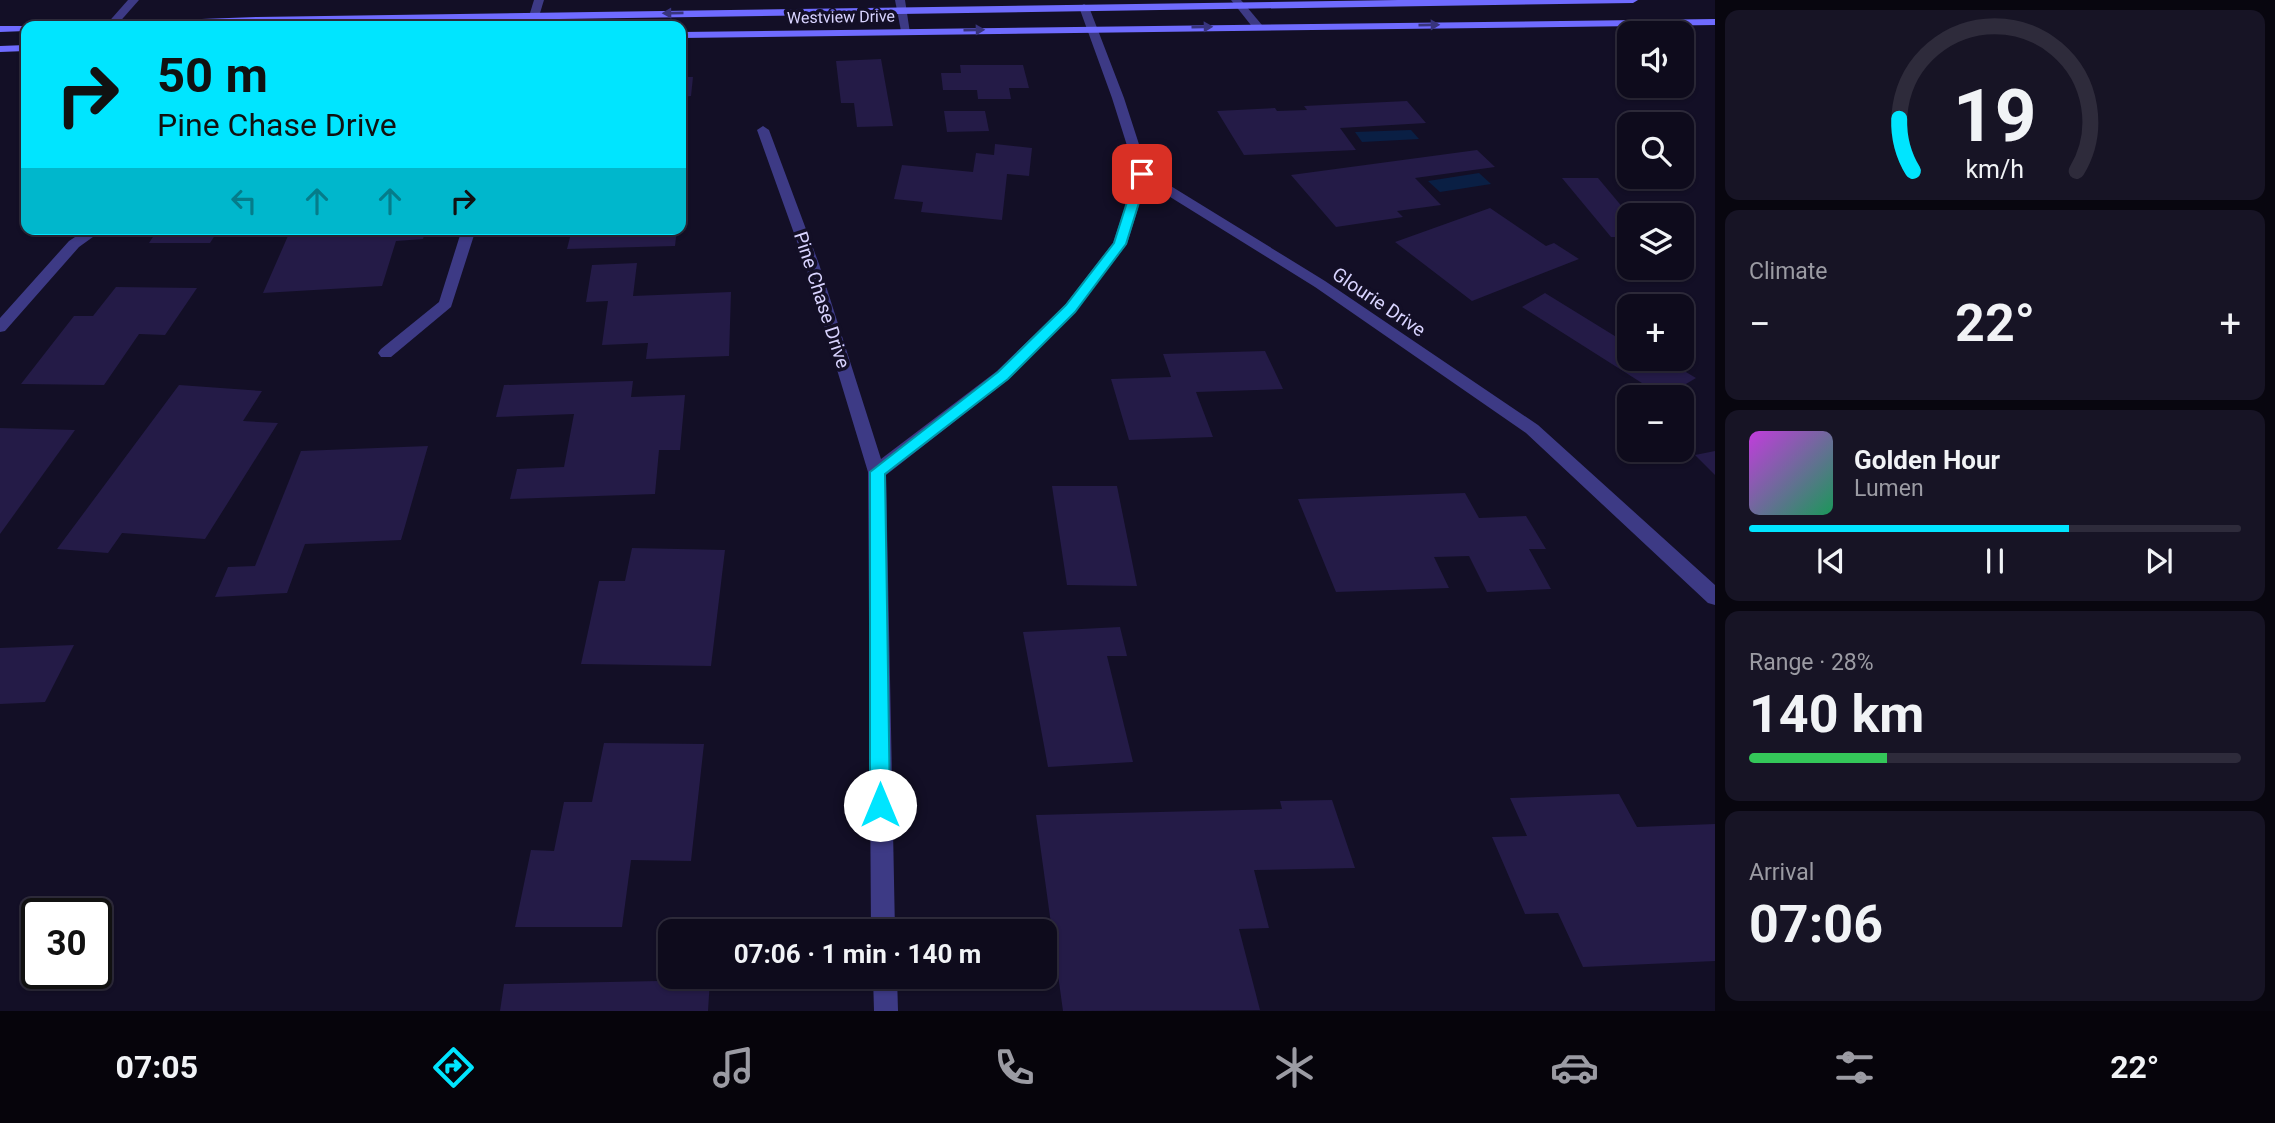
<!DOCTYPE html>
<meta charset="utf-8">
<style>
:root{--surface:#0e0b1c;--page:#171425;--text:#f1f3f6;--muted:#9b9ba3;--line:#2e2b3b;--accent:#00e5ff}
body{margin:0;font-family:Roboto,sans-serif;background:var(--page);color:var(--text);height:100vh;display:flex;flex-direction:column;font-size:26px;white-space:nowrap}
*{box-sizing:border-box;margin:0}
p{font-size:23px;color:var(--muted)}
.icon{flex:none;width:38px;height:38px;fill:none;stroke:currentColor;stroke-width:2;stroke-linecap:round;stroke-linejoin:round}
.map{position:relative;flex:1;overflow:hidden}
.panel{display:flex;flex-direction:column;gap:10px;padding:10px;background:#08060f;width:560px}
.panel>*{flex:none}
.hud{position:absolute;left:21px;top:21px;width:665px;height:214px;border-radius:14px;box-shadow:0 2px 5px #0004,0 0 0 2px var(--line);background:#00e5ff;color:#111;overflow:hidden}
.controls{position:absolute;left:1617px;top:21px;display:grid;gap:14px}
.controls a{display:grid;place-items:center;width:77px;height:77px;border-radius:14px;background:var(--surface);box-shadow:0 2px 5px #0004,0 0 0 2px var(--line);font-size:35px}
.speed{position:absolute;left:21px;top:898px;display:flex;gap:14px;font-size:35px;font-weight:700;text-align:center}
.speed>*{display:grid;place-content:center;width:91px;height:91px;border-radius:50%;background:var(--surface);box-shadow:0 2px 5px #0004,0 0 0 2px var(--line);line-height:1}
.speed .limit{border:4px solid #111;border-radius:10px;background:#fff;color:#111}
.pin{position:absolute;display:grid;place-items:center;width:60px;height:60px;color:#fff;margin:-30px;border-radius:14px;box-shadow:0 4px 10px #0006}
.me{position:absolute;width:77px;margin:-38px;rotate:0deg;stroke-linejoin:round;filter:drop-shadow(0 0 5px #0008)}
.turn{display:flex;align-items:center;gap:24px;height:147px;padding:0 21px;font-size:32px}
.turn .icon{width:91px;height:91px;stroke-width:2.5}
.turn b{display:block;font-size:49px;line-height:60px}
.lanes{display:flex;align-items:center;height:66px;padding:0 21px;background:#0003;justify-content:center;gap:35px;direction:ltr}
.lanes .off{opacity:.35}
.big{font-size:52px;font-weight:700;line-height:1.1}
.panel .tile{flex:1;display:flex;flex-direction:column;justify-content:center;gap:10px;min-width:0;padding:0 24px;border-radius:14px;background:var(--page)}
.panel .dial{align-items:center;gap:0}
.dial svg{height:182px;overflow:visible;fill:none;stroke:var(--line);stroke-width:7;stroke-linecap:round;text-anchor:middle}
.dial text{fill:var(--text);stroke:none}
.song{display:flex;align-items:center;gap:21px}
.cover{width:84px;height:84px;border-radius:10px;background:linear-gradient(135deg,hsl(290 70% 55%),hsl(150 70% 35%))}
.played{height:7px;border-radius:4px;background:linear-gradient(90deg,var(--accent) 65%,var(--line) 65%)}
.keys{display:flex;justify-content:space-around;direction:ltr}
.heat{display:flex;justify-content:space-between;align-items:center;font-size:38px;direction:ltr}
.charge{height:10px;border-radius:5px;background:linear-gradient(90deg,#34c759 28%,var(--line) 0)}
.trip{position:absolute;left:658px;top:919px;width:399px;height:70px;border-radius:14px;background:var(--surface);box-shadow:0 2px 5px #0004,0 0 0 2px var(--line);font-weight:700;line-height:70px;text-align:center}
.menu{display:flex;height:112px;justify-content:space-around;align-items:center;background:#06040b;color:var(--muted)}
.menu .icon{width:49px;height:49px}
.menu .current{color:var(--accent)}
.menu b{font-size:32px;color:var(--text)}
main{display:flex;flex:1;min-height:0}
.map>svg:first-child{display:block}
.water{fill:#0a1f44}
.building{fill:#241b47}
.lines{fill:none;stroke-linecap:round;stroke-linejoin:round}
.street{fill:#3d3a85;fill-rule:evenodd}
.secondary{fill:#6f6bff;fill-rule:evenodd}
.oneway{fill:#38347d}
.route{fill:#00e5ff;stroke:#0095a6;stroke-width:2}
.labels{text-anchor:middle;dominant-baseline:central;stroke-width:7;stroke-linejoin:round;paint-order:stroke}
.far-street-label{font-size:16px;fill:#d9d4ff;stroke:#130f26}
.street-label{font-size:19px;fill:#d9d4ff;stroke:#130f26}
</style>
<main>
<div class="map">
<svg width="1715" height="1011" viewBox="0 0 1715 1011">
<rect width="100%" height="100%" fill="#130f26"/>
<g class="water">
<path d="M1411,130l8,9 -57,3 -7,-10z"/>
<path d="M1479,173l12,11 -51,8 -12,-11z"/>
</g>
<g class="building">
<path d="M881,59l12,67 -36,1 -3,-24h-13l-5,-42z"/>
<path d="M960,65h63l6,23h-20l2,11h-33l-1,-9h-34l-2,-17h20z"/>
<path d="M681,77h12l-2,19 -10,1z"/>
<path d="M1407,101l19,22 -86,5 16,22 -112,5 -27,-44 58,-3 2,3 30,-1 -3,-4z"/>
<path d="M944,111h41l4,20 -42,1z"/>
<path d="M995,144l37,4 -3,28 -22,-2 -5,46 -81,-8 2,-10 -29,-3 8,-34 71,7 3,-19 18,2z"/>
<path d="M1477,150l18,17 -80,11 26,27 -44,6 6,6 -67,10 -45,-52z"/>
<path d="M1562,178h36l31,37v22h-18z"/>
<path d="M1490,208l56,38 8,-3 25,16 -107,42 -77,-59z"/>
<path d="M158,229h61l-9,14h-61z"/>
<path d="M291,229h135l-3,10 -27,2 -14,45 -119,7z"/>
<path d="M572,229h105l-2,17 -108,3z"/>
<path d="M637,263l-4,33 98,-4 -2,64 -83,3 2,-16 -46,2 6,-44 -22,1 6,-37z"/>
<path d="M116,287l81,1 -32,47 -26,-1 -35,51 -83,-1 53,-68h19z"/>
<path d="M1545,293l73,45 6,-4 5,4v21h35l32,19 -32,19 -142,-90z"/>
<path d="M1265,351l18,38 -87,3 17,45 -84,3 -18,-61 60,-2 -8,-23z"/>
<path d="M633,381l-2,16 54,-2 -5,55h-21l-4,44 -145,5 7,-30 47,-2 10,-53 -78,3 8,-32z"/>
<path d="M179,385l83,6 -19,30 35,2 -73,116 -83,-6 -14,20 -51,-4z"/>
<path d="M0,428l75,2 -75,104z"/>
<path d="M428,446l-27,94 -96,4 -18,49 -72,4 13,-30 27,-1 46,-115z"/>
<path d="M1715,451v24l-20,-20z"/>
<path d="M1052,486h65l20,100 -70,-1z"/>
<path d="M1465,493l14,25 47,-2 20,33h-17l22,40 -64,3 -18,-36 -35,1 15,31 -113,4 -38,-93z"/>
<path d="M632,548l93,2 -14,116 -130,-2 18,-83h26z"/>
<path d="M1120,627l7,29h-20l26,106 -85,5 -25,-135z"/>
<path d="M74,645l-29,57 -45,2v-56z"/>
<path d="M604,743l100,1 -13,117 -60,-1 -9,67h-107l16,-77 23,1 10,-49h28z"/>
<path d="M1619,794l18,33 78,-3v137l-132,6 -25,-54 -33,1 -33,-77 35,-1 -17,-38z"/>
<path d="M1332,800l23,68 -101,2 15,58 -30,1 21,81 -197,1 -27,-196 246,-6 -2,-8z"/>
<path d="M710,980l-2,31h-208l4,-27z"/>
</g>
<g class="lines">
<g class="street">
<path d="M128,0h11l-23,26h-11z"/>
<path d="M534,0h10l-8,26h-10z"/>
<path d="M895,0h10l5,33 -9,-2z"/>
<path d="M1231,0h10l21,25v4h-8z"/>
<path d="M1084,4l5,3 35,91 24,74 177,109 213,144 177,160v20l-7,-2 -182,-170 -211,-146 -169,-105 -19,62 -52,67 -66,68 -123,96 9,456h-24l-3,-459 -63,-208 -48,-134 6,-4 6,4 50,134 62,195 116,-88 68,-66 48,-62 23,-69 -24,-76 -33,-91z"/>
<path d="M87,229h17l-25,18 -74,84 -5,1v-14l69,-77z"/>
<path d="M462,229h14l-25,78 -60,50h-10l-3,-4 3,-4 58,-47z"/>
<path d="M873,976h24l1,35h-24z"/>
</g>
<g class="secondary">
<path d="M1398,0h240l-5,3 -1545,23 5,-3 164,-6z"/>
<path d="M1715,19v6l-1034,13v-6z"/>
<path d="M0,26h30h-4v5l-26,1z"/>
<path d="M26,45v6l-26,1v-6z"/>
</g>
</g>
<defs><path id="oneway-solid" d="M-6-.8H1V-3.2L6.5 0L1 3.2V.8H-6Z" transform="scale(1.75)"/></defs>
<g class="oneway">
<use href="#oneway-solid" transform="translate(673 13) rotate(179)"/>
<use href="#oneway-solid" transform="translate(1429 25) rotate(-1)"/>
<use href="#oneway-solid" transform="translate(1202 27) rotate(-1)"/>
<use href="#oneway-solid" transform="translate(974 30) rotate(-1)"/>
</g>
<path class="route" d="M1142,170l6,4 -22,70 -51,68 -67,67 -123,95 5,331 -3,7 -7,3 -7,-3 -3,-7v-333l128,-100 68,-67 48,-62 22,-69z"/>
<g class="labels">
<g class="far-street-label">
<text transform="translate(841 17) rotate(-1)">Westview Drive</text>
</g>
<g class="street-label">
<text transform="translate(822 300) rotate(72)">Pine Chase Drive</text>
<text transform="translate(1379 302) rotate(34)">Glourie Drive</text>
</g>
</g>
</svg>
<div class="controls">
<a><svg class="icon" aria-label="sound" viewBox="0 0 24 24"><path d="M4 9h4l5-4v14l-5-4H4zM17 9q2 3 0 6"/></svg></a>
<a><svg class="icon" aria-label="search" viewBox="0 0 24 24"><circle cx="10" cy="10" r="6"/><path d="M15 15l6 6"/></svg></a>
<a><svg class="icon" aria-label="layers" viewBox="0 0 24 24"><path d="M12 4l9 5-9 5-9-5zM3 14l9 5 9-5"/></svg></a>
<a>+</a>
<a>−</a>
</div>
<div class="speed"><div class="limit">30</div></div>
<div class="pin" style="left:1142px;top:174px;background:#d93025"><svg class="icon" aria-label="arrive" viewBox="0 0 24 24"><path d="M6 21V4h12l-3 4 3 4H6"/></svg></div>
<svg class="me" style="left:880px;top:805px" viewBox="-20 -20 40 40"><circle r="19" fill="#fff"/><path d="M0-13L10 11 0 6-10 11z" fill="#00e5ff"/></svg>
<div class="trip">07:06 · 1 min · 140 m</div>
<div class="hud">
<div class="turn"><svg class="icon" aria-label="right" viewBox="0 0 24 24"><path d="M7 20v-9h11M14 6l5 5-5 5"/></svg><div><b>50 m</b>Pine Chase Drive</div></div>
<div class="lanes"><svg class="icon off" aria-label="left" viewBox="0 0 24 24"><path d="M17 20v-9H6M10 6l-5 5 5 5"/></svg><svg class="icon off" aria-label="ahead" viewBox="0 0 24 24"><path d="M12 20V5M6 11l6-6 6 6"/></svg><svg class="icon off" aria-label="ahead" viewBox="0 0 24 24"><path d="M12 20V5M6 11l6-6 6 6"/></svg><svg class="icon" aria-label="right" viewBox="0 0 24 24"><path d="M7 20v-9h11M14 6l5 5-5 5"/></svg></div>
</div>
</div>
<section class="panel">
<div class="tile dial"><svg viewBox="0 0 100 80">
<path d="M14 69A42 42 0 1 1 86 69"/>
<path d="M14 69A42 42 0 0 1 8 46" stroke="#00e5ff"/>
<text x="50" y="56" font-size="32" font-weight="700">19</text>
<text x="50" y="72" font-size="11">km/h</text>
</svg></div>
<div class="tile"><p>Climate</p>
<div class="heat"><a>−</a><b class="big">22°</b><a>+</a></div>
</div>
<div class="tile">
<div class="song"><i class="cover"></i><div><b>Golden Hour</b><p>Lumen</p></div></div>
<div class="played"></div>
<div class="keys"><svg class="icon" aria-label="previous" viewBox="0 0 24 24"><path d="M18 5L8 12l10 7zM5 5v14"/></svg><svg class="icon" aria-label="pause" viewBox="0 0 24 24"><path d="M8 5v14M16 5v14"/></svg><svg class="icon" aria-label="next" viewBox="0 0 24 24"><path d="M6 5l10 7-10 7zM19 5v14"/></svg></div>
</div>
<div class="tile"><p>Range · 28%</p><b class="big">140 km</b><div class="charge"></div></div>
<div class="tile"><p>Arrival</p><b class="big">07:06</b></div>
</section>
</main>
<nav class="menu">
<b>07:05</b>
<svg class="icon current" aria-label="directions" viewBox="0 0 24 24"><path d="M12 3l9 9-9 9-9-9zM9 14v-3h6M13 9l2 2-2 2"/></svg>
<svg class="icon" aria-label="music" viewBox="0 0 24 24"><path d="M9 18V5l10-2v13"/><circle cx="6" cy="18" r="3"/><circle cx="16" cy="16" r="3"/></svg>
<svg class="icon" aria-label="phone" viewBox="0 0 24 24"><path d="M5 4h4l2 5-3 2q2 4 5 5l2-3 5 2v4C11 20 4 13 5 4z"/></svg>
<svg class="icon" aria-label="climate" viewBox="0 0 24 24"><path d="M12 3v18M4 7l16 10M4 17L20 7"/></svg>
<svg class="icon" aria-label="car" viewBox="0 0 24 24"><path d="M5 17H2v-5l4-1 3-4h7l3 4 3 1v5h-3M9 17h6M6 11h13"/><circle cx="7" cy="17" r="2"/><circle cx="17" cy="17" r="2"/></svg>
<svg class="icon" aria-label="filters" viewBox="0 0 24 24"><path d="M4 7h16M4 17h16"/><circle cx="9" cy="7" r="2"/><circle cx="15" cy="17" r="2"/></svg>
<b>22°</b>
</nav>
